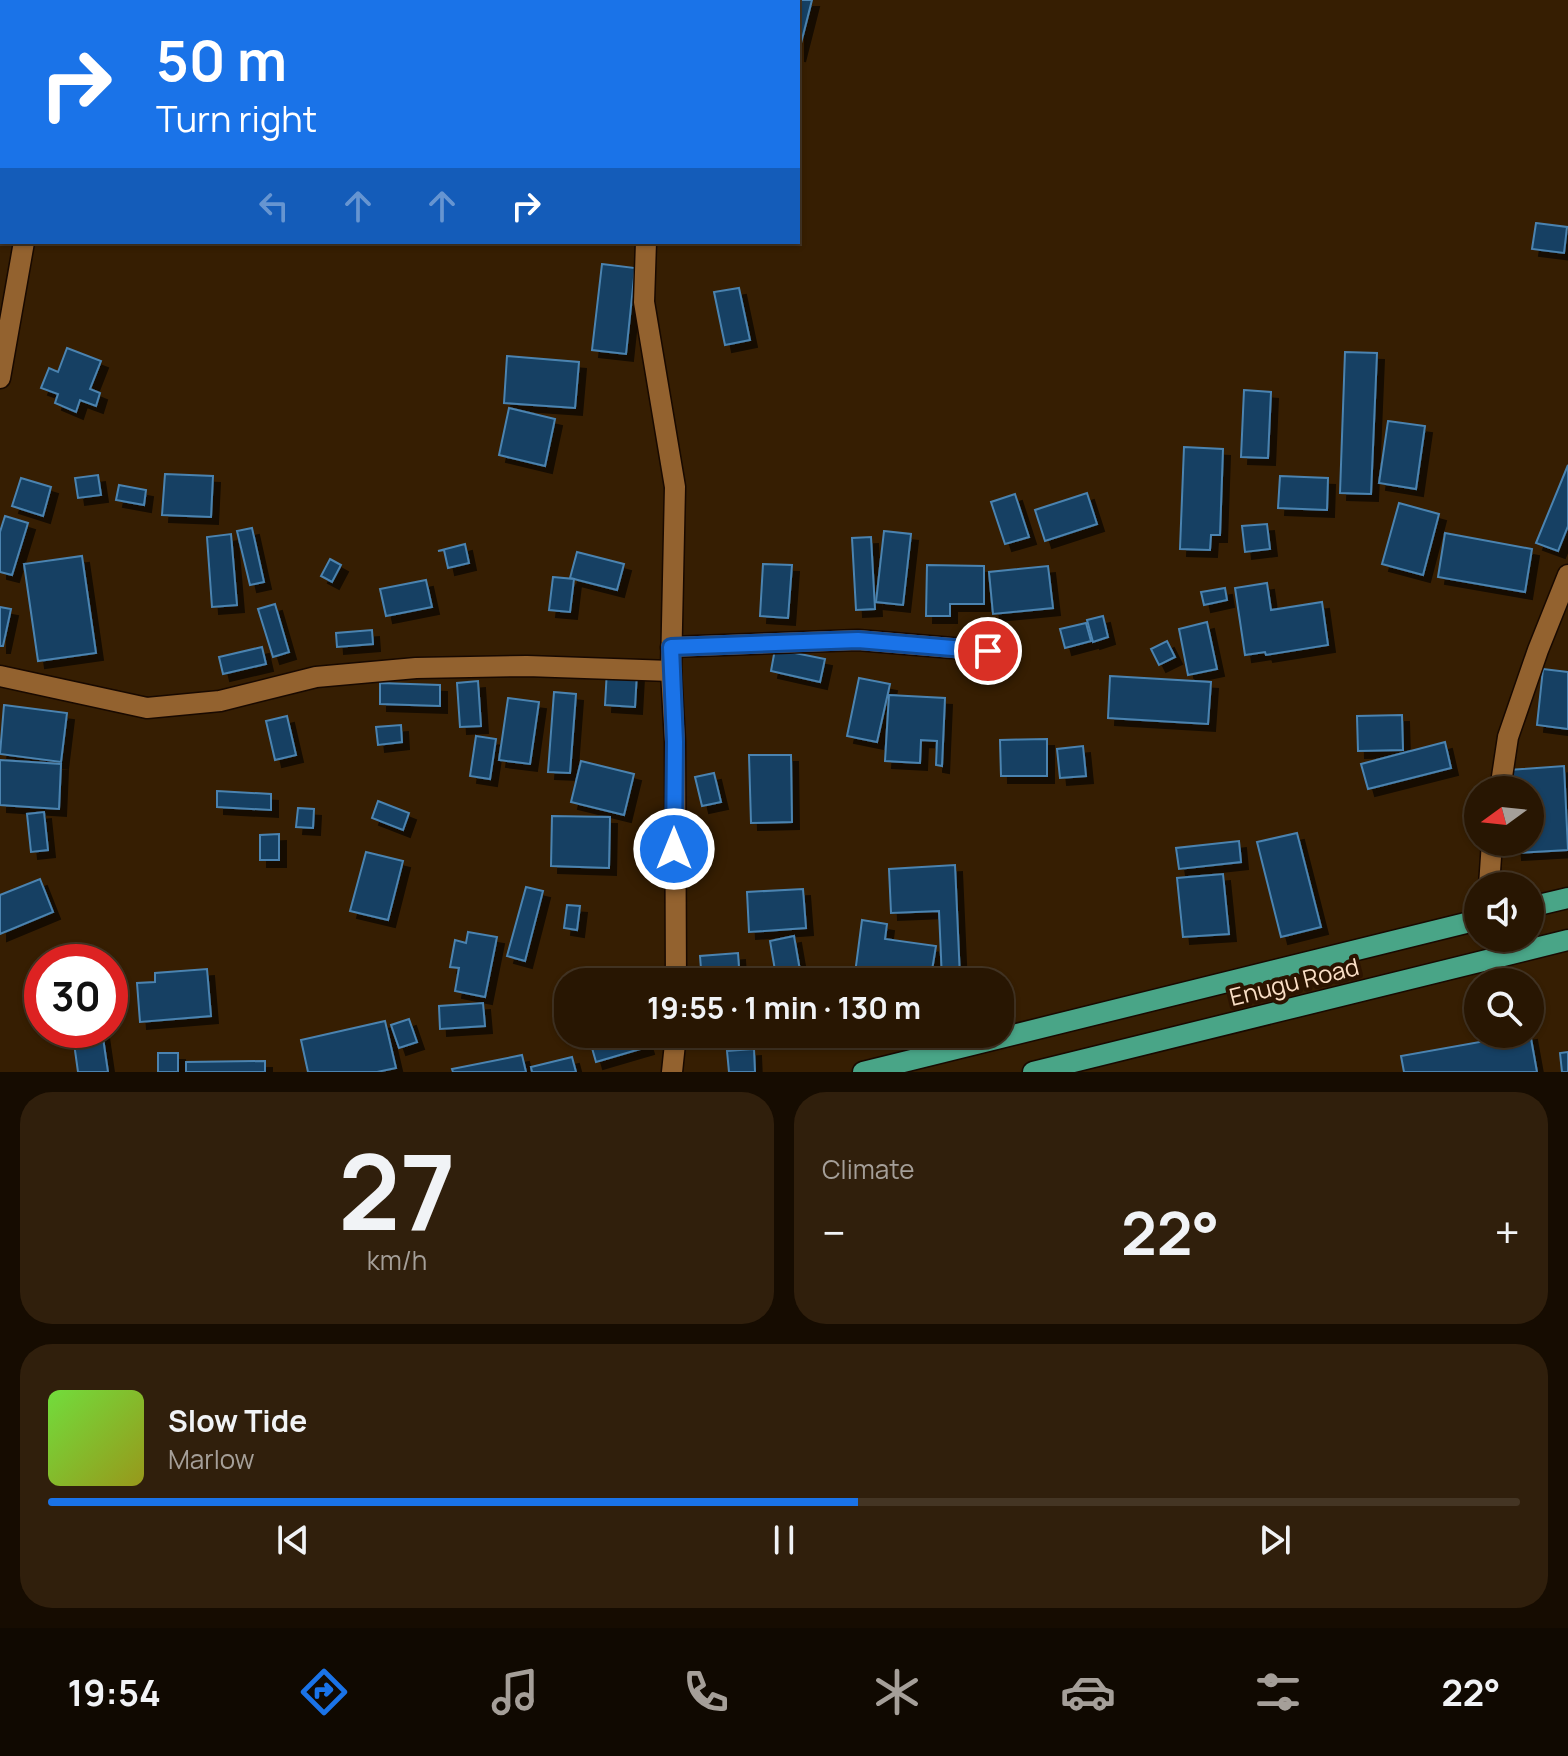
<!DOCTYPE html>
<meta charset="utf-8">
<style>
:root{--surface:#281602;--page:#301f0c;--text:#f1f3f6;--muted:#a59f99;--line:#443524;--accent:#1a73e8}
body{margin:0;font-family:Manrope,sans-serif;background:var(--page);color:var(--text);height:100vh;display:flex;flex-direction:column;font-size:30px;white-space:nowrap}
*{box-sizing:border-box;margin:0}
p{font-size:26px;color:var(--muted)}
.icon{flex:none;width:44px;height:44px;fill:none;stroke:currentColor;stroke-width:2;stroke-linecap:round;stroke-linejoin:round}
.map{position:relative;height:1072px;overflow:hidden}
.details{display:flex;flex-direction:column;gap:20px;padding:20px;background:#160c01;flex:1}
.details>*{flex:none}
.banner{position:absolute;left:0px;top:0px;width:800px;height:244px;box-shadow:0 2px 6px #0004,0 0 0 2px var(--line);background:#1a73e8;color:#fff;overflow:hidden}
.needle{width:52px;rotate:255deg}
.controls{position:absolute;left:1464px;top:776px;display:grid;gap:16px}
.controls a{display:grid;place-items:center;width:80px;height:80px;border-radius:50%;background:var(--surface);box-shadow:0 2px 6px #0004,0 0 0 2px var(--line);font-size:40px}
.speed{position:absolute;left:24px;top:944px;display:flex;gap:16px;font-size:40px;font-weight:700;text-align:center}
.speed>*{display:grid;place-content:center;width:104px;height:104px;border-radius:50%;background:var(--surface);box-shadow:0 2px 6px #0004,0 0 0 2px var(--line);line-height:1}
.speed .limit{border:12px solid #d22;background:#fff;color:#111}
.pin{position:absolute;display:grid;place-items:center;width:68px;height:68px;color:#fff;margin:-34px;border:4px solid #fff;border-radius:50%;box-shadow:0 2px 8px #0007}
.me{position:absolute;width:88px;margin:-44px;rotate:0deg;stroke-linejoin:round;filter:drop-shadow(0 0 6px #0008)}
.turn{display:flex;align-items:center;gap:28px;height:168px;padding:0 24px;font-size:36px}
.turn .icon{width:104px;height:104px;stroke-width:2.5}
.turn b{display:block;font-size:56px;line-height:68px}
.lanes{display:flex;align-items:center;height:76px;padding:0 24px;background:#0003;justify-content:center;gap:40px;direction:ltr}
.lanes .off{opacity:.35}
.big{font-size:60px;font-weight:700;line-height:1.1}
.details .widget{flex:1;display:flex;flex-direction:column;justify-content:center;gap:12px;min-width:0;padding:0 28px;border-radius:32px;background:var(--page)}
.details .dial{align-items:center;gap:0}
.dial b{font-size:104px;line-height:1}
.song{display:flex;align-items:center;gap:24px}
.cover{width:96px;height:96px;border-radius:12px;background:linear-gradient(135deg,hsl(100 70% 55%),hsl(60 70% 35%))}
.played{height:8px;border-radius:4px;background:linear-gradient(90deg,var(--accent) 55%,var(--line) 55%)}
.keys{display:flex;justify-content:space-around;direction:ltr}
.heat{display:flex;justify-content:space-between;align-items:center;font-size:44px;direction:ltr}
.details .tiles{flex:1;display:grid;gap:20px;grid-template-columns:1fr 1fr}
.widget:last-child{grid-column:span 2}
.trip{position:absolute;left:554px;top:968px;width:460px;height:80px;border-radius:32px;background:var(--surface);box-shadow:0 2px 6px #0004,0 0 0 2px var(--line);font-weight:700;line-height:80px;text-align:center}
.tab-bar{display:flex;height:128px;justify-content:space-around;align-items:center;background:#100901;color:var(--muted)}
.tab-bar .icon{width:56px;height:56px}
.tab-bar .on{color:var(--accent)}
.tab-bar b{font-size:36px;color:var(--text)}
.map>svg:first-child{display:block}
.building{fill:#134163;stroke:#4b83b0;stroke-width:2;filter:url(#shadow)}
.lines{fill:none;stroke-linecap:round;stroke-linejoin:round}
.minor-casing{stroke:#180900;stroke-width:23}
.major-casing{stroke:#180900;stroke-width:23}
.minor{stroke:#93622f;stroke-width:20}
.major{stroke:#49a587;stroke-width:20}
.route-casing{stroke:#114b97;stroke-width:20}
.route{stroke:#1a73e8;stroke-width:14}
.labels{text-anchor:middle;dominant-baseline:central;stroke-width:8;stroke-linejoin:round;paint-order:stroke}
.street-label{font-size:24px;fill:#fbdfc6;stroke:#2c1400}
</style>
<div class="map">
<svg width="1568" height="1072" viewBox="0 0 1568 1072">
<defs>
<filter id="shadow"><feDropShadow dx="7" dy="7" stdDeviation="0" flood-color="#0009"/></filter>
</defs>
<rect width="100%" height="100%" fill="#361e02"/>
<g class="building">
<path d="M765,0h47l-14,55v-53h-34z"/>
<path d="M0,51h2l-2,72z"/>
<path d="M1536,223l31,4 -3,26 -32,-4z"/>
<path d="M602,264l33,4 -9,86 -34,-4z"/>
<path d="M739,288l11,52 -25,5 -11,-53z"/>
<path d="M67,348l34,13 -11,28 10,4 -4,13 -16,-6 -4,12 -21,-9 3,-9 -17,-6 8,-20 9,4z"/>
<path d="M1345,352l32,1 -6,141 -31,-1z"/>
<path d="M507,356l72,6 -4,46 -71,-5z"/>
<path d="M1244,390l27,2 -3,66 -27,-1z"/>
<path d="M509,408l46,11 -10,47 -46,-11z"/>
<path d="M1388,421l37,5 -9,63 -37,-6z"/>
<path d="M1184,447l39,2 -3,86h-9l-1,15 -30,-1z"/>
<path d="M1568,465v61l-10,25 -22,-8z"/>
<path d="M165,474l48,2 -2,41 -49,-2z"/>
<path d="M98,475l3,20 -23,3 -3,-20z"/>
<path d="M1280,476l48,2 -1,32 -49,-2z"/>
<path d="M21,478l30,9 -8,29 -31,-10z"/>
<path d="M119,485l27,5 -2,15 -28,-5z"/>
<path d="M1087,493l10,31 -52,17 -10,-31z"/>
<path d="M1015,494l14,43 -24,7 -14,-42z"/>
<path d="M1399,503l40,11 -16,61 -41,-11z"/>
<path d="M5,516l23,7 -16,52 -12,-3v-40z"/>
<path d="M1267,524l3,25 -25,3 -3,-26z"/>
<path d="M252,528l12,54 -14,3 -13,-54z"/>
<path d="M884,531l27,3 -8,71 -27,-3z"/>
<path d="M1445,533l87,16 -7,43 -87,-15z"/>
<path d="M231,534l6,71 -25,2 -5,-70z"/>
<path d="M871,537l4,72 -19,1 -4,-72z"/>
<path d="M465,544l4,19 -21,5 -4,-18 -6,1z"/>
<path d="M577,552l47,12 -7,26 -47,-12z"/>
<path d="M82,556l14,97 -58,8 -14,-97z"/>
<path d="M330,559l11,6 -9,17 -11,-6z"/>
<path d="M763,564l29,1 -4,53 -28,-2z"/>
<path d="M927,565l57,1v38h-34v12h-24z"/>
<path d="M1048,566l5,42 -60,6 -4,-42z"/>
<path d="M553,577l21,2 -4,33 -21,-2z"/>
<path d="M426,580l6,27 -46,9 -6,-27z"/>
<path d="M1267,583l4,27 51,-8 6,43 -62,10 -1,-3 -20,3 -10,-67z"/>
<path d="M1225,588l2,12 -23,5 -3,-13z"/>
<path d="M275,604l14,48 -16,5 -15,-48z"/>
<path d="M0,607l11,2 -8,37h-3z"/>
<path d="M1103,616l5,21 -15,5 -6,-22z"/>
<path d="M1207,622l10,47 -29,6 -9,-46z"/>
<path d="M1086,623l5,18 -26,7 -5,-19z"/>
<path d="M372,630l1,14 -36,3 -1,-14z"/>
<path d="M1167,641l8,16 -16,8 -8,-16z"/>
<path d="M262,647l4,17 -43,10 -4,-17z"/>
<path d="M775,649l50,10 -5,23 -49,-11z"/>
<path d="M1543,669l25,3v57l-31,-4z"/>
<path d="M607,670l30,2 -2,35 -30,-2z"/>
<path d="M1110,676l101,6 -3,42 -100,-6z"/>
<path d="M859,678l31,6 -13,58 -30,-6z"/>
<path d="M478,681l3,45 -21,1 -3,-44z"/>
<path d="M380,683l60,2v21l-60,-2z"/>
<path d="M554,692l22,2 -6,79 -22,-1z"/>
<path d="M889,695l56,3 -3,68 -6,-1 1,-24 -16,-1 -1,23 -35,-2z"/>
<path d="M508,698l31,4 -9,62 -31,-4z"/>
<path d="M4,705l63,8 -6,49 -61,-8z"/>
<path d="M1402,715l1,35 -45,1 -1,-35z"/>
<path d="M287,716l9,39 -21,5 -9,-39z"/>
<path d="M401,725l1,17 -24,3 -2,-18z"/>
<path d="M476,736l20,3 -6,40 -20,-3z"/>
<path d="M1047,739v37h-46l-1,-36z"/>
<path d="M1445,742l6,26 -83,21 -7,-25z"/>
<path d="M1083,746l3,30 -26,2 -3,-29z"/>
<path d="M749,755h42l1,67 -41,1z"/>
<path d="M0,760l61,4 -2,45 -59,-4z"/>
<path d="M581,761l53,13 -10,41 -53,-13z"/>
<path d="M1564,766l4,84 -53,3 -1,-11h16v-52h-20l-1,-20z"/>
<path d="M714,773l7,29 -19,4 -7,-29z"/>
<path d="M217,791l54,3v16l-54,-3z"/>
<path d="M378,801l31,12 -6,17 -31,-12z"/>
<path d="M298,808l16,1 -1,19 -17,-1z"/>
<path d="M44,812l4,38 -17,2 -4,-38z"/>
<path d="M552,816l58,1 -1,51 -58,-2z"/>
<path d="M1297,833l24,94 -40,10 -24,-95z"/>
<path d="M279,834v26h-19v-25z"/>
<path d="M1239,841l2,21 -62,7 -3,-21z"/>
<path d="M366,852l37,9 -15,59 -38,-9z"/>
<path d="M955,865l5,113 -18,1 -3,-68 -48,2 -2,-44z"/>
<path d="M1223,874l6,60 -46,3 -6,-59z"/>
<path d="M40,879l13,33 -53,22v-39z"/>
<path d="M526,887l17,4 -18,70 -18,-5z"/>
<path d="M803,889l3,39 -57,4 -2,-40z"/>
<path d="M567,905l13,1 -3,24 -13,-2z"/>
<path d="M862,920l25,4 -2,15 51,7 -6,36 -76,-1z"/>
<path d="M468,932l29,5 -12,60 -30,-6 4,-23 -9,-1 5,-27 11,3z"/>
<path d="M794,936l8,46h-25l-7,-41z"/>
<path d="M738,953l2,29h-38l-2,-26z"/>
<path d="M207,969l4,47 -71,6 -3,-39 18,-1v-9z"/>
<path d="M483,1003l2,23 -45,3 -1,-23z"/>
<path d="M409,1019l8,23 -18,6 -8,-23z"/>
<path d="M385,1021l11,47 -19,4h-69l-7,-32z"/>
<path d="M102,1031l6,41h-30l-5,-36z"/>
<path d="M1530,1033l7,39h-133l-3,-16z"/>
<path d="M588,1034h55l4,13 -51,15z"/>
<path d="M883,1034h28l-25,8z"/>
<path d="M754,1049l1,23h-26l-2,-21z"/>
<path d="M1568,1052v20h-6l-2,-19z"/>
<rect x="158" y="1053" width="20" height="19"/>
<path d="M522,1055l4,17h-73l-1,-3z"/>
<path d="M572,1057l4,15h-44l-1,-5z"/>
<path d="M265,1061v11h-79v-10z"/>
</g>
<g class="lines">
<g class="minor-casing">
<g id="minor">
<path d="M15,0l5,2"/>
<path d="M87,2l1,-2"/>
<path d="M657,2v-2"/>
<path d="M646,242l-2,60 31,185 -4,184 4,71 1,240"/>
<path d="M0,378l24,-136"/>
<path d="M671,647l187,-7 130,11"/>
<path d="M0,676l147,32 73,-7 96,-24 100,-9 111,-2 144,5"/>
<path d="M1500,790l8,-53 30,-87 30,-75"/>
<path d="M1489,886l3,-44"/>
<path d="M672,1072l4,-38"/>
</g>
</g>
<g class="major-casing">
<g id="major">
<path d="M1530,907l38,-9"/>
<path d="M863,1072l615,-152"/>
<path d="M1033,1072l535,-132"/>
</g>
</g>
<use href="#minor" class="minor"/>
<use href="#major" class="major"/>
</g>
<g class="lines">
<g class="route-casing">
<path id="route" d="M674,849l1,-107 -4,-95 187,-7 130,11"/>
</g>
<use href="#route" class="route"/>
</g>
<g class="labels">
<g class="street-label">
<text transform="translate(1294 981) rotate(-14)">Enugu Road</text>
</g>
</g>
</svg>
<div class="controls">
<a><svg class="needle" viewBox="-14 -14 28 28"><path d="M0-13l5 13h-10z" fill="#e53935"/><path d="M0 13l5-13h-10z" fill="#a59f99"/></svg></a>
<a><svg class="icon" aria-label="sound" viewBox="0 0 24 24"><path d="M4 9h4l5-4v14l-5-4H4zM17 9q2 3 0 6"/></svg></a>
<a><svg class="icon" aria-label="search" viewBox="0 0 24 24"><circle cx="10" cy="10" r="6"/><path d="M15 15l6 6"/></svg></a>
</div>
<div class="speed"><div class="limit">30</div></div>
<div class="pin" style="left:988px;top:651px;background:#d93025"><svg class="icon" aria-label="arrive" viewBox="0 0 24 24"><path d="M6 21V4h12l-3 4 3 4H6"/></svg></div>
<svg class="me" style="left:674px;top:849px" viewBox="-20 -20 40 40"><circle r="17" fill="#1a73e8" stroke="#fff" stroke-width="3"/><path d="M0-11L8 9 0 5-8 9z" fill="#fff"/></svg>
<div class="trip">19:55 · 1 min · 130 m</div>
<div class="banner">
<div class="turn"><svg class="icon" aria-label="right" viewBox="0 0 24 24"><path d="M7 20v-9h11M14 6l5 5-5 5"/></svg><div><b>50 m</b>Turn right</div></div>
<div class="lanes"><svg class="icon off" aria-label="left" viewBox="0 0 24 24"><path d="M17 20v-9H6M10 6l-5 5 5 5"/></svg><svg class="icon off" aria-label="ahead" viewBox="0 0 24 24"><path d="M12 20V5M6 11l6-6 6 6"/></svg><svg class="icon off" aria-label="ahead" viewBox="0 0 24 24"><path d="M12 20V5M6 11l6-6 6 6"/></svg><svg class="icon" aria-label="right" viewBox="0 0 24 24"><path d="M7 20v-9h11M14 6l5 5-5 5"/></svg></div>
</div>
</div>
<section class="details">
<div class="tiles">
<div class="widget dial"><b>27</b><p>km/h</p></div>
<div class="widget"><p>Climate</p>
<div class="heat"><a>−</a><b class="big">22°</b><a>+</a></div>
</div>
<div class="widget">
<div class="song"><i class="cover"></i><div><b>Slow Tide</b><p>Marlow</p></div></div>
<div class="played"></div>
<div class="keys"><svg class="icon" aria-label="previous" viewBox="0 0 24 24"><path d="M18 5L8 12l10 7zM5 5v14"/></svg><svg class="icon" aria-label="pause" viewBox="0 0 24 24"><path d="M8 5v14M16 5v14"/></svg><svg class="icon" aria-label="next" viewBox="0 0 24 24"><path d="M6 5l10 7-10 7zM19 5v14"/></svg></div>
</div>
</div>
</section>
<nav class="tab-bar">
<b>19:54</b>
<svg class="icon on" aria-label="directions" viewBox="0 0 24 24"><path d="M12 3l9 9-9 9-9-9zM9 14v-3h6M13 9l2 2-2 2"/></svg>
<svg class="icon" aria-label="music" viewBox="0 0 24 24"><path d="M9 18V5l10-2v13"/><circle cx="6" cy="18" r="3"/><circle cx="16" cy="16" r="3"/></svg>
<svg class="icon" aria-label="phone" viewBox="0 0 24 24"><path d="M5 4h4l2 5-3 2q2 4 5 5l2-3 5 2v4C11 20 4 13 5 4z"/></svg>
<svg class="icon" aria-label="climate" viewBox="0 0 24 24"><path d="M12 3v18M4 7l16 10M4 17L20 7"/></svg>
<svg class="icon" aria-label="car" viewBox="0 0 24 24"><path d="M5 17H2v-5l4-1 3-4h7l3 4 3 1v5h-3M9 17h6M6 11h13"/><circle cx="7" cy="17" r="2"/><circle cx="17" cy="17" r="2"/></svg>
<svg class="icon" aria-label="filters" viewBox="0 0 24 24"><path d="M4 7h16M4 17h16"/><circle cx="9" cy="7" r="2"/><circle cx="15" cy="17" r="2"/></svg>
<b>22°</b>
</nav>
